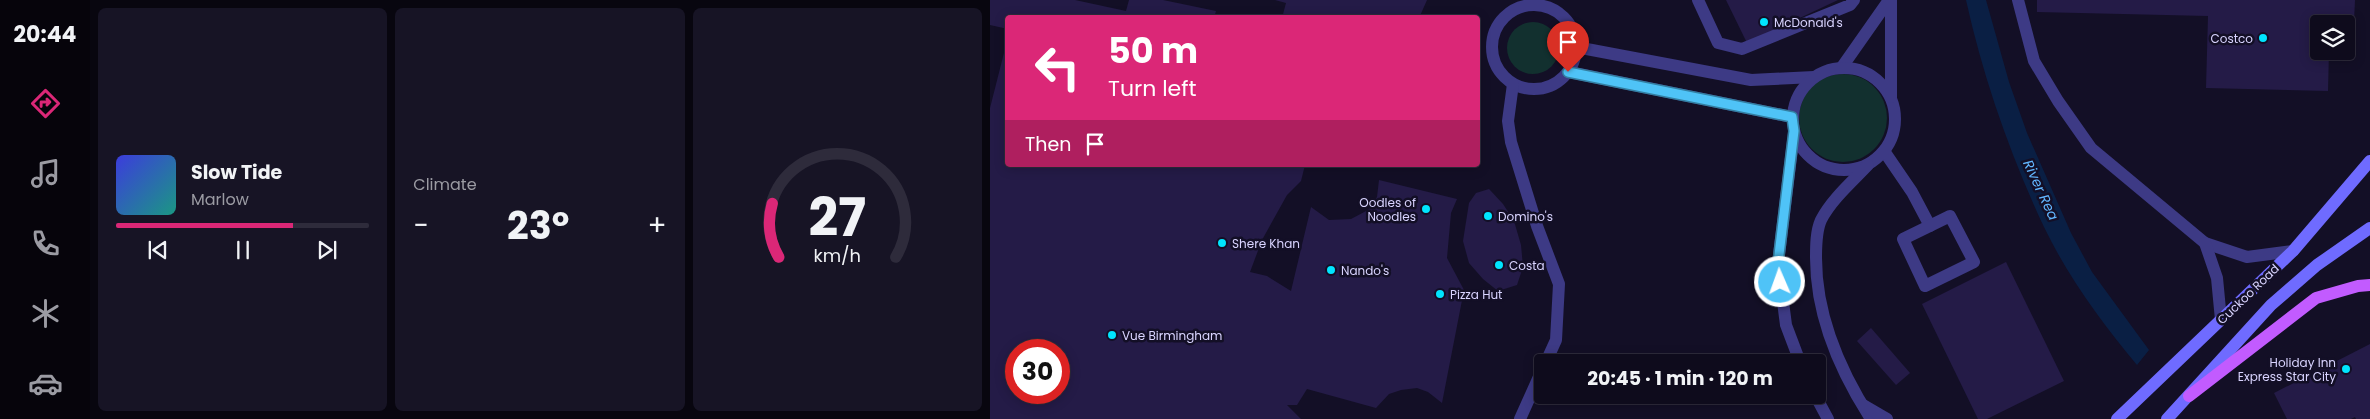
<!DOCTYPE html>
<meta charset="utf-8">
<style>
:root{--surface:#0e0b1c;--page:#171425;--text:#f1f3f6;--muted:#9b9ba3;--line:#2e2b3b;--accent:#db2777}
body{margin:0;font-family:Poppins,sans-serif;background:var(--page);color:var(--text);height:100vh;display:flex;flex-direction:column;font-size:19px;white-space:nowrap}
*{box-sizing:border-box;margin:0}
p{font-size:16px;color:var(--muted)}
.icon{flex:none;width:28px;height:28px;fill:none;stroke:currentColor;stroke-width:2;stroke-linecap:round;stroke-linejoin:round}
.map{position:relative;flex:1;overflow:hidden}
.details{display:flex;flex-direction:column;gap:8px;padding:8px;background:#08060f;width:900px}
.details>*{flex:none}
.hud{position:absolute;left:15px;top:15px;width:475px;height:152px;border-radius:5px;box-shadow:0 2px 12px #0003,0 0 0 1px var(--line);background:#db2777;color:#fff;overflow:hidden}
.controls{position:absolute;left:1320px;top:15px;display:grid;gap:10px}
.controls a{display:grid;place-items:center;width:45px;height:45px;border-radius:5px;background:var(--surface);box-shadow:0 2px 12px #0003,0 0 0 1px var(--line);font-size:25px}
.speed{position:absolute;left:15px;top:339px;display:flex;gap:10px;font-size:25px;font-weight:700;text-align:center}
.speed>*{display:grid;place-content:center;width:65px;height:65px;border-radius:50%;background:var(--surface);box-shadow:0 2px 12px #0003,0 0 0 1px var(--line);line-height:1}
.speed .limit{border:8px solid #d22;background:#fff;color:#111}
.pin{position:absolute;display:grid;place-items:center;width:42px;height:42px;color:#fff;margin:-51px -21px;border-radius:50% 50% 50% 0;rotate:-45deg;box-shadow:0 0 5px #0007}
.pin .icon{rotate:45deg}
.me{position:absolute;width:55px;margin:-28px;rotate:358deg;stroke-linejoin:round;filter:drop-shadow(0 0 4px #0008)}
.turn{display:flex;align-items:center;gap:18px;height:105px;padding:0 20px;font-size:22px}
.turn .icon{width:65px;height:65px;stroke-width:2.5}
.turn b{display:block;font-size:35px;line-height:42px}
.then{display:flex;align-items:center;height:48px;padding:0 20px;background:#0003;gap:10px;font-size:19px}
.big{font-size:38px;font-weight:700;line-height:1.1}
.details .tile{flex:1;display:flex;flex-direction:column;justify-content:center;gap:8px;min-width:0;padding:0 18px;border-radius:8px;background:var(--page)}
.details .dial{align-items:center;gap:0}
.dial svg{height:130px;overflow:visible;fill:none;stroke:var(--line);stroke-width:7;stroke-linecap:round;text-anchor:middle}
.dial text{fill:var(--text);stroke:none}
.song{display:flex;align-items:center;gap:15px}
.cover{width:60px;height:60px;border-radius:8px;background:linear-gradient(135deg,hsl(240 70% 55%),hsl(170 70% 35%))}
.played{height:5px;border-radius:2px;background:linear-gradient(90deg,var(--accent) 70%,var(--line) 70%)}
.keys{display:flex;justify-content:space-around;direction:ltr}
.heat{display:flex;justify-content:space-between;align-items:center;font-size:28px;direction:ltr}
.details .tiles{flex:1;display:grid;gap:8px;grid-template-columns:repeat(3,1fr)}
.trip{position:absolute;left:544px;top:354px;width:292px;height:50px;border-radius:5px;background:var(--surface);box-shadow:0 2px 12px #0003,0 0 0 1px var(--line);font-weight:700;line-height:50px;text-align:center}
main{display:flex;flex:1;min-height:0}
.tabs{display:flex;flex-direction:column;width:90px;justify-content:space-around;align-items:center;background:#06040b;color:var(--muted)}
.tabs .icon{width:35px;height:35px}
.tabs .current{color:var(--accent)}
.tabs b{font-size:22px;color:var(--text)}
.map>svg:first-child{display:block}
.green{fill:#12302f}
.water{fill:#0a1f44}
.building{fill:#241b47;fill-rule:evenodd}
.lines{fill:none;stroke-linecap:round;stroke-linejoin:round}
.lane{stroke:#3d3a85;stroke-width:12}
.street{stroke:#3d3a85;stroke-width:12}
.secondary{stroke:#6f6bff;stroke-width:12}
.primary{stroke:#c25bff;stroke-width:12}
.route-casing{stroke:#337fa1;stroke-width:12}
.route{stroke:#4fc3f7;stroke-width:9}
.poi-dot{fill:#00e5ff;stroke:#130f26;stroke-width:2}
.labels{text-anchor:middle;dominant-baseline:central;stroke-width:5;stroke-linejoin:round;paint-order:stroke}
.poi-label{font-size:12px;fill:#d9d4ff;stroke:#130f26;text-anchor:start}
.street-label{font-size:12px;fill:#d9d4ff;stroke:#130f26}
.water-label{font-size:14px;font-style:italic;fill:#62b6ff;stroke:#130f26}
</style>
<main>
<nav class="tabs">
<b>20:44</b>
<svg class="icon current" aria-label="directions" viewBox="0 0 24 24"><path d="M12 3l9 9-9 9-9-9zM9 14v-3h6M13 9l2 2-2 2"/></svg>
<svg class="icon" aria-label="music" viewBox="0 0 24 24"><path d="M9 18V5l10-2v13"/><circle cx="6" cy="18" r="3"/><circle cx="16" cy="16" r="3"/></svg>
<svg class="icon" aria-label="phone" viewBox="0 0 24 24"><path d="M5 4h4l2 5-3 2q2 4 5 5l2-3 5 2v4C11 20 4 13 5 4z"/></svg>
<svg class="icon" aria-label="climate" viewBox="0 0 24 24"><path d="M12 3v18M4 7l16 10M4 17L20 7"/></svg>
<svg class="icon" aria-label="car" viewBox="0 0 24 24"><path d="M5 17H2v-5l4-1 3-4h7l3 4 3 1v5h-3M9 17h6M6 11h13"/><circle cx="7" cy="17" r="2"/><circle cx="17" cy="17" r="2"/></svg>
</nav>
<section class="details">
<div class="tiles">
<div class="tile">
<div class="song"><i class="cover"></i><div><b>Slow Tide</b><p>Marlow</p></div></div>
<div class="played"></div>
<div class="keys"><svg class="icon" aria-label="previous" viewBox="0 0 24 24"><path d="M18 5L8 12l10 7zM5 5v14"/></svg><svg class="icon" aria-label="pause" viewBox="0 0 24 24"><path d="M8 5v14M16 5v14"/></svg><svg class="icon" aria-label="next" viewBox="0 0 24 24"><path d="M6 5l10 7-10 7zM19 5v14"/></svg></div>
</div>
<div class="tile"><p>Climate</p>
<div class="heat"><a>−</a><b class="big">23°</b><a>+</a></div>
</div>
<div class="tile dial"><svg viewBox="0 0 100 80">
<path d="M14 69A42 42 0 1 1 86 69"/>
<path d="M14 69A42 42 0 0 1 10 36" stroke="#db2777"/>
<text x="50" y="56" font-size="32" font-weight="700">27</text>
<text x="50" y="72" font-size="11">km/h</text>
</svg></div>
</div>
</section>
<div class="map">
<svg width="1380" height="419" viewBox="0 0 1380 419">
<rect width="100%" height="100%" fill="#130f26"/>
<g class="green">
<circle cx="543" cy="48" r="26"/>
<circle cx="853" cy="118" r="44"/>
</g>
<path class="water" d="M976,0h20l23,82 18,51 44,100 21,39 57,78 -12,15c-35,-42 -69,-88 -93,-138 -34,-72 -61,-150 -78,-227z"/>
<g class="building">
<path d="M0,0h85l51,11 3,-11h34l53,11 -2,7h-206v11l-18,-4z"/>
<path d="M285,0h152l-8,18h-137l4,-15z"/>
<path d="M736,0h112l-91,43z"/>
<path d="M1047,0h318l-1,22 -25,-1v3h-10v27h10l-1,40 -122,-3 2,-72 -171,-4z"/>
<path d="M17,41l1,124h297l-4,16 -14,14 -25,45 -12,32 17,4 24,15 20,-84 18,13 22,-1 17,-9 9,-13 2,-17 78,19 -6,14 -4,45 17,32 -22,113 -14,-11 -11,-4 -16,2 -12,4 -13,14 -69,-19 -10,16h-10l14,14h-311v-311zM26,350h43v42h-43z"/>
<path d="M499,189l14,15 11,17 7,24 2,22 -6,18 -19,6 -15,-12 -14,-16 -6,-22 6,-38 7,-10z"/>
<path d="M1016,262l58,119 -77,38h-9l-56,-115z"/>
<path d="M881,328l39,45 -14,12 -39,-44z"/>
<path d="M1380,344v75h-14l-1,-2 -4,2h-64l-13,-26z"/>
</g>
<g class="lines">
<g class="lane">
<path d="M708,0l20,43 24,6 108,-44 4,-5"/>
<path d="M1028,0l16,61 24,40 33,47 114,95 42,14 46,-6"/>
<circle cx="544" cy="47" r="42"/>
<path d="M586,47l175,33 63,-3"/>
<path d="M579,72l223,45"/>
<path d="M523,84l-5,37 3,21 26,84 22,58 -3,56 -10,22"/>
<path d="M894,151l28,41 18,34"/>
<path d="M960,216l24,46 -49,24 -22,-47z"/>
<path d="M1215,243l12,35 4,42"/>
<path d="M530,419l22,-49"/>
</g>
<g class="street">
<path d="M852,67l47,-67"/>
<circle cx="854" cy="119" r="51"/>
<path d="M901,97v-97"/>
<path d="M804,133l-16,130 8,62 14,37"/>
<path d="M878,165c-16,17 -36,34 -47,55 -5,11 -5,26 -5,38 0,57 24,113 55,161"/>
<path d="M825,395l13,24"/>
<path d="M873,405l24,14"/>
</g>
<g class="secondary">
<path d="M1127,419l176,-168 77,-90"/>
<path d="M1177,419l104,-114 46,-40 53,-37"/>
</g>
<path class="primary" d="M1199,396l127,-98 42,-12 12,-1"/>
</g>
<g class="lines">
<g class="route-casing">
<path id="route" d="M578,72l224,45 2,14 -16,132 2,19"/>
</g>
<use href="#route" class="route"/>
</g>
<g class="poi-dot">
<circle cx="774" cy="22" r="5"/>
<circle cx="1273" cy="38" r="5"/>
<circle cx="436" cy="209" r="5"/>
<circle cx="498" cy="216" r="5"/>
<circle cx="232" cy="243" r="5"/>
<circle cx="509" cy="265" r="5"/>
<circle cx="341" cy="270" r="5"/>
<circle cx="450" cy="294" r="5"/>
<circle cx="122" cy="335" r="5"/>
<circle cx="1356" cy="369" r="5"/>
</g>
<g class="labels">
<g class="poi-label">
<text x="784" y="22">McDonald's</text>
<text x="1263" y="38" text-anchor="end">Costco</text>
<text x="426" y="202" text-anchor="end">Oodles of<tspan x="426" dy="14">Noodles</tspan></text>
<text x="508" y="216">Domino's</text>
<text x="242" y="243">Shere Khan</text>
<text x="519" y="265">Costa</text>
<text x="351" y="270">Nando's</text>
<text x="460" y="294">Pizza Hut</text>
<text x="132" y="335">Vue Birmingham</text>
<text x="1346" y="362" text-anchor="end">Holiday Inn<tspan x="1346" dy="14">Express Star City</tspan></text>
</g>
<g class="street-label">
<text transform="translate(1258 294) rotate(-44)">Cuckoo Road</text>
</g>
<g class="water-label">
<text transform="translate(1051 190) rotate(65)">River Rea</text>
</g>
</g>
</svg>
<div class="controls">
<a><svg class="icon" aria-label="layers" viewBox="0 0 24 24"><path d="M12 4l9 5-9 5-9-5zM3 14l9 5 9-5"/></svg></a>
</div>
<div class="speed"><div class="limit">30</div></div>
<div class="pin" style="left:578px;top:72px;background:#d93025"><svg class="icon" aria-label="arrive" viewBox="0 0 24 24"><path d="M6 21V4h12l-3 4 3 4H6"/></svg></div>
<svg class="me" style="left:790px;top:282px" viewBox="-20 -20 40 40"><circle r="17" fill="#4fc3f7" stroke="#fff" stroke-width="3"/><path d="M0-11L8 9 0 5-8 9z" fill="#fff"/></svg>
<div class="trip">20:45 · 1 min · 120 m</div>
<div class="hud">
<div class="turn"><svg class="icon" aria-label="left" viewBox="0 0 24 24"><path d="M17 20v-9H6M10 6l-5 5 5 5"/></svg><div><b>50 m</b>Turn left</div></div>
<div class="then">Then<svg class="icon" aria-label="arrive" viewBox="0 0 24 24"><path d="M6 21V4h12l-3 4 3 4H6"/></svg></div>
</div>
</div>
</main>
